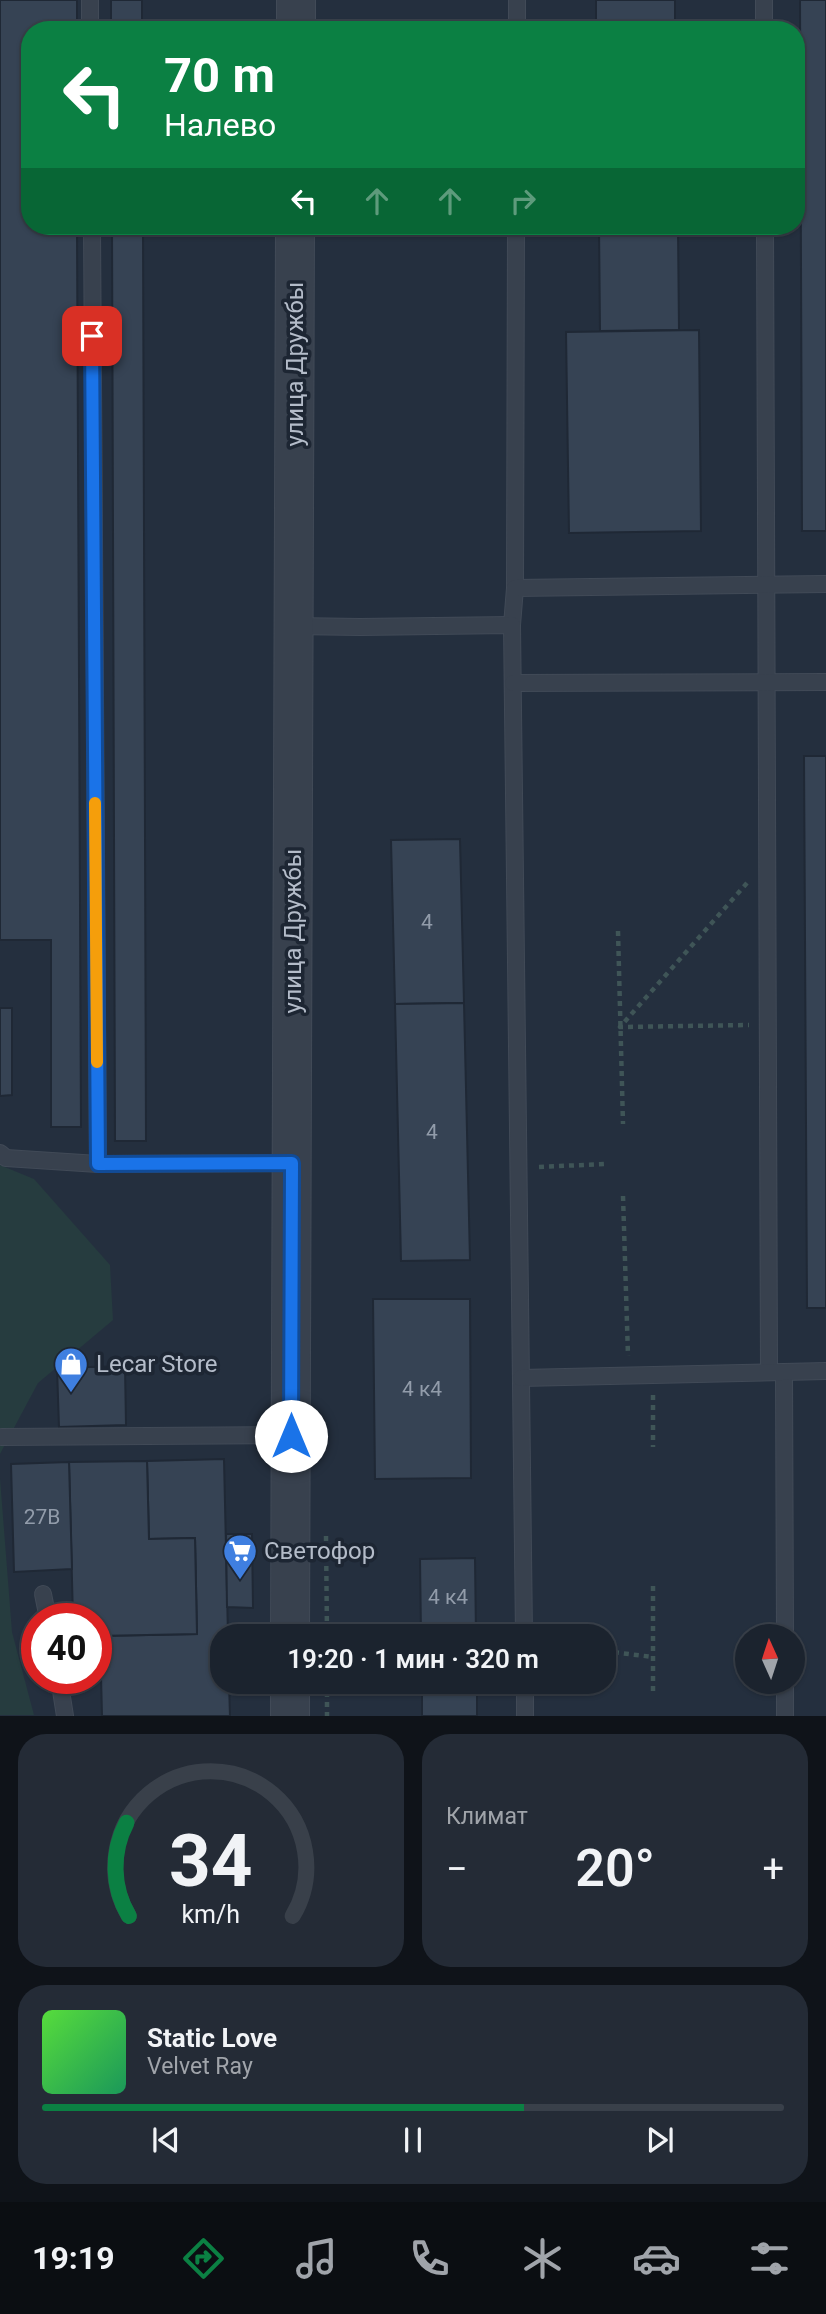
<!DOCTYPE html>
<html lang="ru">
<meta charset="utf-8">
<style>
:root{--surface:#1b232e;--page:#242b36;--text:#f1f3f6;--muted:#a0a4aa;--line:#39404a;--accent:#0b8043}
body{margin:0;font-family:Roboto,sans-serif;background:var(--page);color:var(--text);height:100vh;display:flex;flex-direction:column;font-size:26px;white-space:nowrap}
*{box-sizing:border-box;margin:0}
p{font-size:23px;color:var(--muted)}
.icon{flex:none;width:38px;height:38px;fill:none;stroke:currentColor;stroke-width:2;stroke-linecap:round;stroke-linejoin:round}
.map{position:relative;height:1716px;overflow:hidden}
.sheet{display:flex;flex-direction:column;gap:18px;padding:18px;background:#0f1319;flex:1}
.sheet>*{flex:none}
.hud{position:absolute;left:21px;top:21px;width:784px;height:214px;border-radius:28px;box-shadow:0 2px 5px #0004,0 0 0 2px var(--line);background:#0b8043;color:#fff;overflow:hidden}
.needle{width:46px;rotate:357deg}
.tools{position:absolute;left:735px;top:1624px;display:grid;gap:14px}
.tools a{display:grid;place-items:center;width:70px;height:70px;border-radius:50%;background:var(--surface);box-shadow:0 2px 5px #0004,0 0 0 2px var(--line);font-size:35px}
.speed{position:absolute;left:21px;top:1603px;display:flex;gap:14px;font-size:35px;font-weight:700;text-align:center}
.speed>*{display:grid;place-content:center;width:91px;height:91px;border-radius:50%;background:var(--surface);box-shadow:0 2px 5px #0004,0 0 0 2px var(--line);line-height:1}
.speed .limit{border:10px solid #d22;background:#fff;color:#111}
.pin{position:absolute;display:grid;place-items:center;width:60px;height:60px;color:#fff;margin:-30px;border-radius:14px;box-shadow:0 4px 10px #0006}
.me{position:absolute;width:77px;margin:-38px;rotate:0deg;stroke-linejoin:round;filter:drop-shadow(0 0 5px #0008)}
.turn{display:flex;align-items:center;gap:24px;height:147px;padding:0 28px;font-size:32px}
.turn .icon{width:91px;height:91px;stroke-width:2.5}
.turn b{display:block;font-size:49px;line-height:60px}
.lanes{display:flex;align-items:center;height:66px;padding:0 28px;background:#0003;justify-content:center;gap:35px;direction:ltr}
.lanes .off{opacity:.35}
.big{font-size:52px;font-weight:600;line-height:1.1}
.sheet .card{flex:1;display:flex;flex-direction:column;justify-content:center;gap:10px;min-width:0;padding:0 24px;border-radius:28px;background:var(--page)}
.sheet .dial{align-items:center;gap:0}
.dial svg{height:182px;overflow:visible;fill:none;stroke:var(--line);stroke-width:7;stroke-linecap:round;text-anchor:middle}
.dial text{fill:var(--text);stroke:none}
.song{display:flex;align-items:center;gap:21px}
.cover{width:84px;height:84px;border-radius:10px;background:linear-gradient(135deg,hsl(110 70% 55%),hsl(150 70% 35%))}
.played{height:7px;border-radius:4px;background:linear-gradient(90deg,var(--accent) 65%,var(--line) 65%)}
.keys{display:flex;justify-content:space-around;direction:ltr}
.heat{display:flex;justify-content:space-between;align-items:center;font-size:38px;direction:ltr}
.sheet .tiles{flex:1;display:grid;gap:18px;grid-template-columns:1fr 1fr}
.card:last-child{grid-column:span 2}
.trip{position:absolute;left:210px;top:1624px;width:406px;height:70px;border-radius:28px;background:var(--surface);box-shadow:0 2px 5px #0004,0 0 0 2px var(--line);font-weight:600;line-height:70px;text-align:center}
.menu{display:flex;height:112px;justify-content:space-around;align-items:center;background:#0b0e12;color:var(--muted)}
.menu .icon{width:49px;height:49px}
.menu .selected{color:var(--accent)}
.menu b{font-size:32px;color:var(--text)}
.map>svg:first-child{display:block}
.green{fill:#263c3f}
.building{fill:#364354;stroke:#1f2835;stroke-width:2}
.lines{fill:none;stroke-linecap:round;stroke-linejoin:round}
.service-casing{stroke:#414a57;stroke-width:18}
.tertiary-casing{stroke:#414a57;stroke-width:40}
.path{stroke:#3f5557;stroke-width:4.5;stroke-dasharray:5 5;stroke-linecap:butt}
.service{stroke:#38414e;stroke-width:16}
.tertiary{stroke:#38414e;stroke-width:38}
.route-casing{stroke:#114b97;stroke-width:18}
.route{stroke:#1a73e8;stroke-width:12}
.slow{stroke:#f59e0b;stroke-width:12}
.labels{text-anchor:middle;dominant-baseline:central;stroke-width:7;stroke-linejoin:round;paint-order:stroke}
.number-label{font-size:21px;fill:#929caa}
.street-label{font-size:24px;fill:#b4bcc9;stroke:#1d2633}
.poi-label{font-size:24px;fill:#b4bcc9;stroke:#1d2633;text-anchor:start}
</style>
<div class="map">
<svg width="826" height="1716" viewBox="0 0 826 1716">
<rect width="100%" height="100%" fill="#242f3e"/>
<g class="green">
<path d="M0,1165l34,14 76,86 3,55 -75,63 -38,71z"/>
<path d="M0,1478l12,154 22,83h-34z"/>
</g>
<g class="building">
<path d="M0,0h77v30h-47v196h47l4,901h-30v-187h-51z"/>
<rect x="111" y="0" width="31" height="30"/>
<rect x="596" y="0" width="79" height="30"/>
<path d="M800,0h26v531h-24z"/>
<path d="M112,226h31l3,915h-31z"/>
<path d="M599,226h79l1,104 -79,1z"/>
<path d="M699,330l2,201 -132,2 -3,-201z"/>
<path d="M804,756h22v552h-19z"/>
<path d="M460,839l4,164 -69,1 -4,-164z"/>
<path d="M464,1003l6,257 -69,1 -6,-257z"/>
<path d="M0,1008h12v87l-12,1z"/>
<path d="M373,1299h97l1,179 -96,1z"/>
<path d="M125,1366l1,59 -67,2 -2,-59z"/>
<path d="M224,1459l4,177h-6v46h7l1,34h-128l-2,-80 97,-2 -2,-96 -46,1 -2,-78z"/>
<path d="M147,1461l2,78 46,-1 2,96 -101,2v-17h-23l-4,-157z"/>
<path d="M69,1462l3,107 -58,3 -3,-108z"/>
<path d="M226,1534h26l1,74 -26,-1z"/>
<path d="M475,1558l1,78h-55l-1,-77z"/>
<rect x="422" y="1682" width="55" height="34"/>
</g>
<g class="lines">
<g class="service-casing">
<g id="service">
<path d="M90,0v30"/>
<path d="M764,0v30"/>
<path d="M517,30v-30"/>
<path d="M92,226l6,938 193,-1"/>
<path d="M765,226l4,1146"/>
<path d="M515,588l1,-362"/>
<path d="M512,625l3,-37 311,-4"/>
<path d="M294,626l66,1 152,-2 12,1011"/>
<path d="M513,683l313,-1"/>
<path d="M0,1153l6,5 92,6"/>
<path d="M784,1372l1,264"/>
<path d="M521,1378l305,-7"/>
<path d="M2,1437l289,-2"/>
<path d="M43,1594l5,25"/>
<path d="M59,1678l6,38"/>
<path d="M525,1682v34"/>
<path d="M785,1682v34"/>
</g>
</g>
<g class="tertiary-casing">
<g id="tertiary">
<path d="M296,30v-30"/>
<path d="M290,1636l5,-1410"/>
<path d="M290,1682v34"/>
</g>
</g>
<g class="path">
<path d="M747,883l-127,144 129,-2"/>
<path d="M618,931l5,193"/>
<path d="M539,1167l65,-3"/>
<path d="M623,1196l5,160"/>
<path d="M653,1395v52"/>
<path d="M326,1536l1,100"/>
<path d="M604,1651l49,6"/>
<path d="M327,1682v34"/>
<path d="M653,1691v-110"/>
</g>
<use href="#service" class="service"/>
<use href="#tertiary" class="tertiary"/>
</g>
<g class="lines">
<g class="route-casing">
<path id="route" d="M92,336l6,828 194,-1 -1,273"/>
</g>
<use href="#route" class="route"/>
<path class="slow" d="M95,803l2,259"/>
</g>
<defs>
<g id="shop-pin" transform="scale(1.75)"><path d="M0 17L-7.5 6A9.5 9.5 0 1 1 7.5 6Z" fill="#3f7fe0" stroke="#1d2633"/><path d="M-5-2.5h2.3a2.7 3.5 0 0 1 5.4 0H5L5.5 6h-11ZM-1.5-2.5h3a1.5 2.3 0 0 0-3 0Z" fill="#fff"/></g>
<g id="supermarket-pin" transform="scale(1.75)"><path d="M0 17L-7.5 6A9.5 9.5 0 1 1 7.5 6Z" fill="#3f7fe0" stroke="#1d2633"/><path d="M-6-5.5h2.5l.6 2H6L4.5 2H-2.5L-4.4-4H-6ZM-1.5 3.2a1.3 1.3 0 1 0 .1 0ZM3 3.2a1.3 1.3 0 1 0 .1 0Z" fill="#fff"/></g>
</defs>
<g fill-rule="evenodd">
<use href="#shop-pin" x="71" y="1364"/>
<use href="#supermarket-pin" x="240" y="1551"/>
</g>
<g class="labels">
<g class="number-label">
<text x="427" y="922">4</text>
<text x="432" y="1132">4</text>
<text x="422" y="1389">4 к4</text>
<text x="42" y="1517">27В</text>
<text x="448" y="1597">4 к4</text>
</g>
<g class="street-label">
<text transform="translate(295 364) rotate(-90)">улица Дружбы</text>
<text transform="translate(293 931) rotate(-90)">улица Дружбы</text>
</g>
<g class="poi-label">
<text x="96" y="1364">Lecar Store</text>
<text x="264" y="1551">Светофор</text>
</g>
</g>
</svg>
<div class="tools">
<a><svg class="needle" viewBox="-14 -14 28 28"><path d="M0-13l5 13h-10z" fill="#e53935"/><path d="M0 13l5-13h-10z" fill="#a0a4aa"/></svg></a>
</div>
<div class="speed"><div class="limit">40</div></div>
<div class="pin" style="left:92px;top:336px;background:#d93025"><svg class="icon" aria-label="arrive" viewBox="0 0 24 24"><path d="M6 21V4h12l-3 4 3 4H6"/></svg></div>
<svg class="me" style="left:291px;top:1436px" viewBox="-20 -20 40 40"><circle r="19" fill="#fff"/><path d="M0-13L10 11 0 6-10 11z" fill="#1a73e8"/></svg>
<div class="trip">19:20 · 1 мин · 320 m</div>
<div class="hud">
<div class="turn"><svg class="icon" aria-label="left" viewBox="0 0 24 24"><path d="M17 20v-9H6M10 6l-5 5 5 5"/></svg><div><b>70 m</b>Налево</div></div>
<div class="lanes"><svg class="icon" aria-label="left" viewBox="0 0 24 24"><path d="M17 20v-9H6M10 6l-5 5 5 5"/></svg><svg class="icon off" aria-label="ahead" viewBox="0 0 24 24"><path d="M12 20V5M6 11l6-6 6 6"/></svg><svg class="icon off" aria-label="ahead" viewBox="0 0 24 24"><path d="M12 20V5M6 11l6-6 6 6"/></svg><svg class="icon off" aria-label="right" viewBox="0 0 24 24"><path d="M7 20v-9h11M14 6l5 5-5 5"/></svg></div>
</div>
</div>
<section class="sheet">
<div class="tiles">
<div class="card dial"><svg viewBox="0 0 100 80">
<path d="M14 69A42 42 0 1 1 86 69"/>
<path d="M14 69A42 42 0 0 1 13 28" stroke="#0b8043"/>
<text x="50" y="56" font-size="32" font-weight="700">34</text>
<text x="50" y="72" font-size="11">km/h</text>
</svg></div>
<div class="card"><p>Климат</p>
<div class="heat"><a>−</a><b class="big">20°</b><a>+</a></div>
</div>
<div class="card">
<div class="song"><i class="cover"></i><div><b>Static Love</b><p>Velvet Ray</p></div></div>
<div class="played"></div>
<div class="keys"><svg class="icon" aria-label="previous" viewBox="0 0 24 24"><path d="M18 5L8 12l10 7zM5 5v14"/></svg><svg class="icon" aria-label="pause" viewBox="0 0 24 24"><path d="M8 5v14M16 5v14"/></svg><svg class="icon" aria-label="next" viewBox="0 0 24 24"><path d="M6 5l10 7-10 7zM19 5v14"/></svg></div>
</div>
</div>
</section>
<nav class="menu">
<b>19:19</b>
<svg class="icon selected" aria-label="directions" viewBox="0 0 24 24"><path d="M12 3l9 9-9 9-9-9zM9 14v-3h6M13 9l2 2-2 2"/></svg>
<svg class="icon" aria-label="music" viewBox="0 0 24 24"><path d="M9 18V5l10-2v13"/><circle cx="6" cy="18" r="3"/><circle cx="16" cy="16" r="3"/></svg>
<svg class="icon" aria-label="phone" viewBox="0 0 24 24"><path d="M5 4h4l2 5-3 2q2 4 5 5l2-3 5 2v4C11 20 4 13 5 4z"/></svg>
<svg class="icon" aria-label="climate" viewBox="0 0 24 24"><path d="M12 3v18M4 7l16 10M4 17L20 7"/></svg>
<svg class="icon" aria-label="car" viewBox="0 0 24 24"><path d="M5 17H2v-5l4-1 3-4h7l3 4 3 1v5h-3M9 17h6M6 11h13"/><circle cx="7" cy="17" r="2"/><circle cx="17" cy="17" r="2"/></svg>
<svg class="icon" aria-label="filters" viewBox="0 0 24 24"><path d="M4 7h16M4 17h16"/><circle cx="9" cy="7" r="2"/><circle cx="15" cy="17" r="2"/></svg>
</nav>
